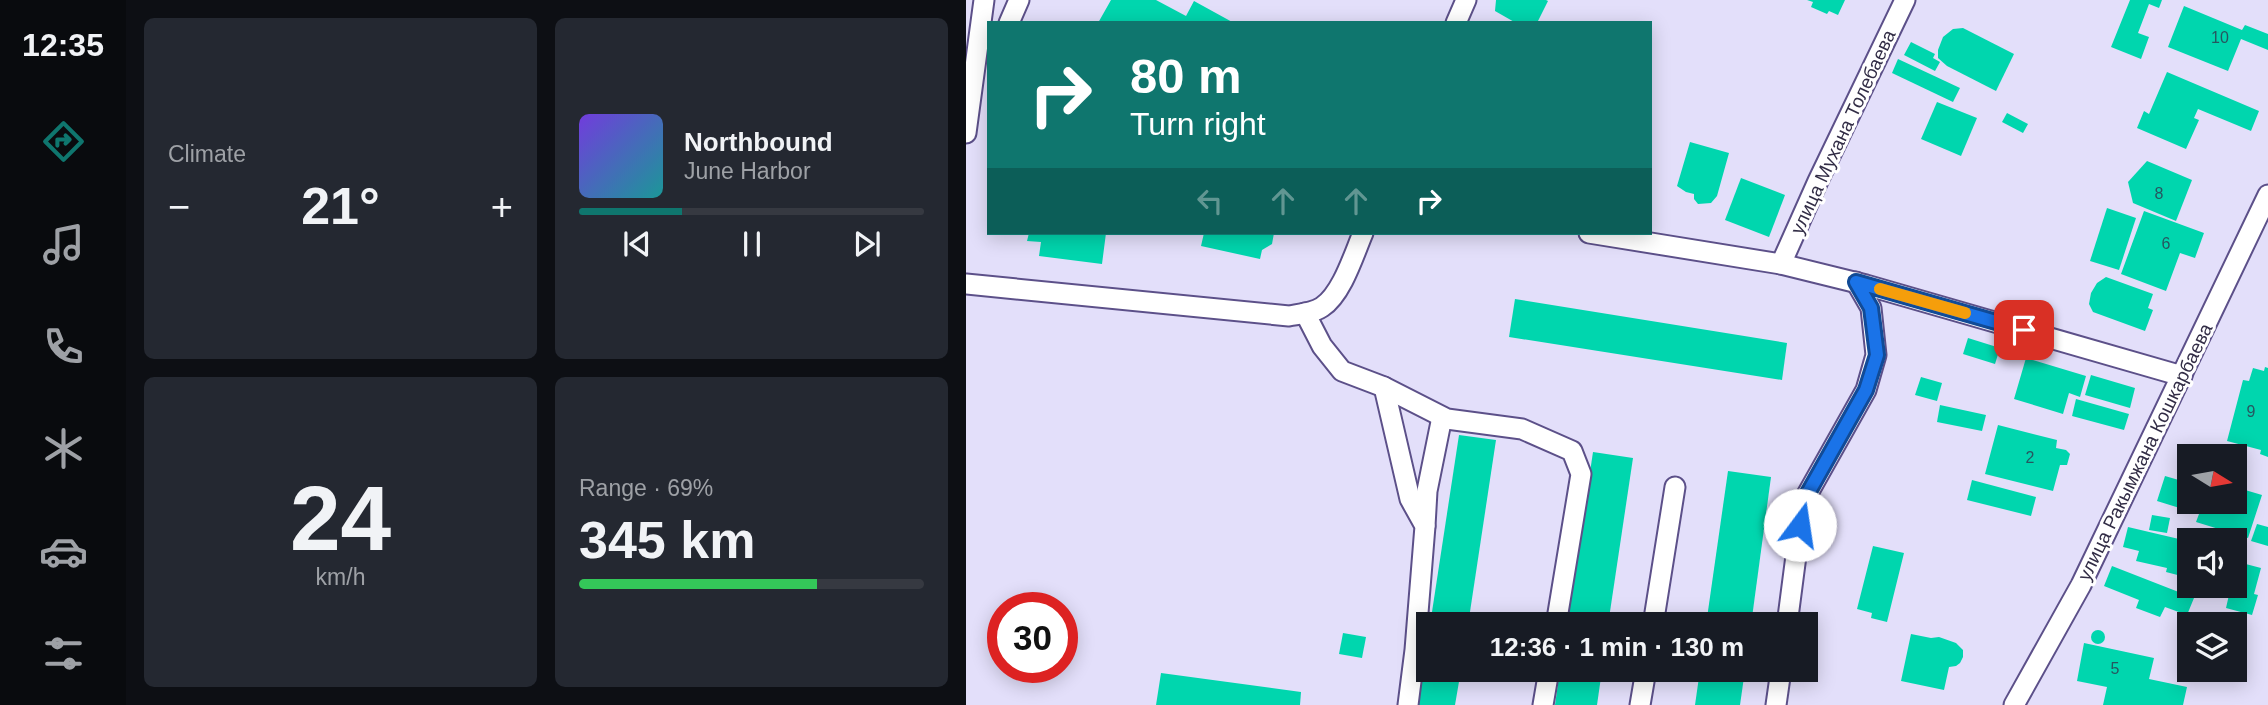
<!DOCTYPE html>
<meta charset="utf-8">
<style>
:root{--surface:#171b24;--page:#242831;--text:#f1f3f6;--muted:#9ea1a6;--line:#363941;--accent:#0f766e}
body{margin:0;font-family:Helvetica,sans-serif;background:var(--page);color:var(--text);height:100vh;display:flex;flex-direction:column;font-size:26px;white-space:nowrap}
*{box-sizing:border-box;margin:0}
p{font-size:23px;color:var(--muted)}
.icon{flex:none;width:38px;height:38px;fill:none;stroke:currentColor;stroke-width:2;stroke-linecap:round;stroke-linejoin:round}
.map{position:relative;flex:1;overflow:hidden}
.panel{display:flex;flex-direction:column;gap:18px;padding:18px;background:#0d0f14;width:840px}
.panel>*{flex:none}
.top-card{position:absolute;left:21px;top:21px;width:665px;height:214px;border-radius:0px;box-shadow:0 4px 18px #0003;background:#0f766e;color:#fff;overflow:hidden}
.needle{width:46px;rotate:101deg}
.tools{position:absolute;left:1211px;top:444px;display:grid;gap:14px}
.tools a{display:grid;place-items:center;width:70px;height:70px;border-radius:0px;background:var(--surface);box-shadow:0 4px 18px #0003;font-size:35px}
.speed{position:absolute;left:21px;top:592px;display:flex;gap:14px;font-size:35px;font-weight:700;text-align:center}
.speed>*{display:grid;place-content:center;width:91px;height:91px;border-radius:50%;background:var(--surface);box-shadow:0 4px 18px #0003;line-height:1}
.speed .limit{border:10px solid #d22;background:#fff;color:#111}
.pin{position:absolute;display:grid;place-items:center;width:60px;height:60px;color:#fff;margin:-30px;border-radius:14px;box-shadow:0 4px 10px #0006}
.me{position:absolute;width:77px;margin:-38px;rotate:14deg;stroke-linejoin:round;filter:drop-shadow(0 0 5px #0008)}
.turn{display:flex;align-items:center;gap:24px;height:147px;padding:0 28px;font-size:32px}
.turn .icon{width:91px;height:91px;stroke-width:2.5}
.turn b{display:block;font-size:49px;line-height:60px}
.lanes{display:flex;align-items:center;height:66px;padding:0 28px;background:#0003;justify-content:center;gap:35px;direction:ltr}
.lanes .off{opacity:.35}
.big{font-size:52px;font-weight:600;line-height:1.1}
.panel .tile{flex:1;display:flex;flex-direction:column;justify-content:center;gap:10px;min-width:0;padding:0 24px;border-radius:10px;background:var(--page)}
.panel .dial{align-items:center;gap:0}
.dial b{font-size:91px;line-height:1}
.song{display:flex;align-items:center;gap:21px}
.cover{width:84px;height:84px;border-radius:10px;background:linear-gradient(135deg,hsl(260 70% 55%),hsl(180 70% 35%))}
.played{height:7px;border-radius:4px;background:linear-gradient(90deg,var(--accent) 30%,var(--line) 30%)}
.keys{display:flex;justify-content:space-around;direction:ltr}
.heat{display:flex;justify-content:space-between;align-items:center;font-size:38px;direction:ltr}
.charge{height:10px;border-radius:5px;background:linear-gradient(90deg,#34c759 69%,var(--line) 0)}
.panel .tiles{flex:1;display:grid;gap:18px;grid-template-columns:repeat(2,1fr)}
.trip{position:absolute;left:450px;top:612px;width:402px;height:70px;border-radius:0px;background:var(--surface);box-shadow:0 4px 18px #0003;font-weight:600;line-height:70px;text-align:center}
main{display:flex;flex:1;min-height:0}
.dock{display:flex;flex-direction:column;width:126px;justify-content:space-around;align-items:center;background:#090b0e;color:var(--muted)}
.dock .icon{width:49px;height:49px}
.dock .current{color:var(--accent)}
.dock b{font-size:32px;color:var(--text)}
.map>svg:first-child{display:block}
.building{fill:#00d6ae}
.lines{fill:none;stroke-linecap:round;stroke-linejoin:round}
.minor-casing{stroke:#5c5089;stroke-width:23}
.minor{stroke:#fff;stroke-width:19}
.route-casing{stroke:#114b97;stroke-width:18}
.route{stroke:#1a73e8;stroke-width:12}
.slow{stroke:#f59e0b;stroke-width:12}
.labels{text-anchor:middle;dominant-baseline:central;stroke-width:6;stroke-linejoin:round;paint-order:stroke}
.number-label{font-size:16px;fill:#265760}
.street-label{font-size:19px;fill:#322d46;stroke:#fff}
</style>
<main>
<nav class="dock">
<b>12:35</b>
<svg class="icon current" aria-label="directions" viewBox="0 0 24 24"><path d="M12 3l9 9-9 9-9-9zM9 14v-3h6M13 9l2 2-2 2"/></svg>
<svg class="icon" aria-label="music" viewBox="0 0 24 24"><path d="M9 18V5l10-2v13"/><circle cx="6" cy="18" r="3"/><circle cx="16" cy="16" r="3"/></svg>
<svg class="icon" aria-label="phone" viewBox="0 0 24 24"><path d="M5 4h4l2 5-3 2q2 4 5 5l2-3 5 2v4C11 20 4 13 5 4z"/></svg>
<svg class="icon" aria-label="climate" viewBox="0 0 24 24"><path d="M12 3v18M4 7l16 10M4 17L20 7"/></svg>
<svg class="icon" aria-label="car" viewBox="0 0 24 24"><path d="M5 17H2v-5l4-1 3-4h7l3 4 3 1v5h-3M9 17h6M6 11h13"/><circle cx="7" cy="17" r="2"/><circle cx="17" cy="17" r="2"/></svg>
<svg class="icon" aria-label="filters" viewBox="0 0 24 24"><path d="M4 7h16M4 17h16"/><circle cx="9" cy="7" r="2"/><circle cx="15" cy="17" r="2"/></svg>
</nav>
<section class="panel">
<div class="tiles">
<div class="tile"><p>Climate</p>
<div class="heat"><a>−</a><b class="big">21°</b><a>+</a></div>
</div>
<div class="tile">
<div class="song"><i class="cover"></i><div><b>Northbound</b><p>June Harbor</p></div></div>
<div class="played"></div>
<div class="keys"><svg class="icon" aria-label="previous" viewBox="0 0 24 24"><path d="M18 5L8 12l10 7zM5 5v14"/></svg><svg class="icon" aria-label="pause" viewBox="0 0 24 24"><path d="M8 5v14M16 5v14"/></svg><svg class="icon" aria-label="next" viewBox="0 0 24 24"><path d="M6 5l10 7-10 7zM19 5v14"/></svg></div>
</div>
<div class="tile dial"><b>24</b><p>km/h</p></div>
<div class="tile"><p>Range · 69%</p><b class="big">345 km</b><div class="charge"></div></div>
</div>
</section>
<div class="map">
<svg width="1302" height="705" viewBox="0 0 1302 705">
<rect width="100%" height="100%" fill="#e3dffa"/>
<g class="building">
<path d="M145,0h45l30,16 8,-15 40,22h-136z"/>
<path d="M530,0h50l2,1 -11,22h-21l-21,-12z"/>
<path d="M841,0h38l-7,15 -9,-4 -2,3 -16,-7 2,-5z"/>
<path d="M1164,0h32l-3,8 -10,-4 -11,29 11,4 -8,22 -30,-12z"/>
<path d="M1218,6l58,24 3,-5 23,9v16l-27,-11 -13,32 -60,-24z"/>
<path d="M997,28l51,26 -18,37 -49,-25 -9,-8v-8l5,-13 10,-8z"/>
<path d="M945,42l24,12 -2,4 7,4 -5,9 -31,-16z"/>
<path d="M932,59l62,29 -7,14 -61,-29z"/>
<path d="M1201,72l92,39 -8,20 -53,-22 -4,9 5,2 -13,29 -49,-21 7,-17 5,3z"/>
<path d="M971,102l40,16 -16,38 -40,-17z"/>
<path d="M1041,113l21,11 -5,9 -21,-11z"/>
<path d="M724,142l39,11 -12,43 -6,7 -13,1 -4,-5v-5l-8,-2 -9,-6z"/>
<path d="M1181,161l45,19 -16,41 -43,-18 -5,-21z"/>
<path d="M775,178l44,17 -16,42 -44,-17z"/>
<path d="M1141,208l29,10 -17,52 -29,-9z"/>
<path d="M1178,211l60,22 -9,25 -15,-5 -14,38 -45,-17z"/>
<path d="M63,233h77l-4,31 -63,-8 2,-14 -14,-1z"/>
<path d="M238,233h70l-2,11 -10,6 -2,9 -59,-13z"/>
<path d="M1140,277l47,17 -5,14 5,2 -8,21 -52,-19 -4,-8 2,-11 6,-10z"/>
<path d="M549,299l272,44 -5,37 -273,-43z"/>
<path d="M1002,338l32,10 -5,16 -32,-10z"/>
<path d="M1060,358l60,18 -6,21 -11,-4 -6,21 -49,-15z"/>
<path d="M1299,367l3,1v89l-8,-3 1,-4 -34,-9 16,-61 6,1 4,-13 11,3z"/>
<path d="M1125,375l44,13 -5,20 -45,-13z"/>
<path d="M955,377l21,6 -5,18 -22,-6z"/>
<path d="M1110,399l53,15 -5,16 -52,-14z"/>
<path d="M974,405l46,10 -4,16 -45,-9z"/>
<path d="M1032,425l59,15 -1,8 10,2 4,4 -3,11h-7l-7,26 -68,-17z"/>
<path d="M493,435l37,5 -28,185h-38z"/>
<path d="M627,452l40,6 -25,167h-41z"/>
<path d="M762,471l43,6 -20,148h-45z"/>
<path d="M1199,476l24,7v19h46v-15l27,8 -14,43 -52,-16 3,-8 -42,-13z"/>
<path d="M1006,480l64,17 -5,19 -64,-16z"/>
<path d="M1186,515l18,3 -3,15 -18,-3z"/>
<path d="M1291,524l11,3v19l-17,-5z"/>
<path d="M1162,527l51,12 21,-11 42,11 -6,24 -1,-22h-46v37l-23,-6 1,-4 -31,-7 3,-10 -16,-4z"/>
<path d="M907,546l31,7 -17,69 -16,-4 1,-5 -15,-4z"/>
<path d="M1272,562l23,6 -7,26 4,1 -6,20 -26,-7 5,-22h4z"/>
<path d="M1146,566l82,32 -7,17 -22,-8 -5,10 -24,-9 3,-8 -35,-14z"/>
<circle cx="1132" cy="637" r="7"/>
<path d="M377,633l23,4 -4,21 -23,-4z"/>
<path d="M945,634l20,4 8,-1 17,6 7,7v7l-3,6 -4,3 -7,1 -5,23 -43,-9z"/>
<path d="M1118,643l70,15 -5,21 38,8 -4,18h-80l4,-18 -30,-6z"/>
<path d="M460,648l2,22h33l-6,35h-37z"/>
<path d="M594,670h42l-5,35h-42z"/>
<path d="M734,670h45l-5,35h-45z"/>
<path d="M195,673l140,19 -1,13h-144z"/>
</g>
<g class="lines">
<g class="minor-casing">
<g id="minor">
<path d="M43,23l10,-23"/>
<path d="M490,23l10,-23"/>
<path d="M0,133l18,-133"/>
<path d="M623,233l192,31 85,21 316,91"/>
<path d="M815,264l37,-83 87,-181"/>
<path d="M0,284l323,32c11,-2 24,-3 33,-9 20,-13 32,-53 41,-74"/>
<path d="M339,313l17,33 20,25 42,16 63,32 75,10 50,22 9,23 -25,151"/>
<path d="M418,387l26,112 15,27 -10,124 -7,55"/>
<path d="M459,526l2,-35 15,-74"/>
<path d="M687,625l22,-138"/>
<path d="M821,625l16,-123 63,-112 10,-35 -5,-47 -15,-26"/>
<path d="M577,705l6,-35"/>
<path d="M674,705l6,-35"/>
<path d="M810,705l5,-35"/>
<path d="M1048,705l67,-120 187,-390"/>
</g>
</g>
<use href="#minor" class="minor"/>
</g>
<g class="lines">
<g class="route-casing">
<path id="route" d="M834,525l3,-23 63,-112 11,-35 -6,-47 -15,-26 168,48"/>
</g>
<use href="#route" class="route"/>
<path class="slow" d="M914,289l85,24"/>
</g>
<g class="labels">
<g class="number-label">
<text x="1254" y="37">10</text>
<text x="1193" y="193">8</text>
<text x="1200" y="243">6</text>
<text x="1285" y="411">9</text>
<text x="1064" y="457">2</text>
<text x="1149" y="668">5</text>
</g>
<g class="street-label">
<text transform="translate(877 132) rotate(-65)">улица Мухана Толебаева</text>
<text transform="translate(1179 452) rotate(-64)">улица Ракымжана Кошкарбаева</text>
</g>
</g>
</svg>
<div class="tools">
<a><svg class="needle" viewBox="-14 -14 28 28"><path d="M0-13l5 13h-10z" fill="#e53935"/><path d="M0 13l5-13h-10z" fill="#9ea1a6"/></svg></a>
<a><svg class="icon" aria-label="sound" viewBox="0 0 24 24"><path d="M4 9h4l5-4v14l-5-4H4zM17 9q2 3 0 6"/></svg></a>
<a><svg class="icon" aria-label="layers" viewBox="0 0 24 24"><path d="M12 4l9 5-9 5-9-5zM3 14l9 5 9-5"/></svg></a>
</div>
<div class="speed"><div class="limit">30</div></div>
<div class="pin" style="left:1058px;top:330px;background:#d93025"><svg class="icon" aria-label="arrive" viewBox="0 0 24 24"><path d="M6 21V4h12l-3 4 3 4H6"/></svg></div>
<svg class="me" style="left:834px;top:525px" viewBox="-20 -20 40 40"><circle r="19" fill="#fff"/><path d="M0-13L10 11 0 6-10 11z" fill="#1a73e8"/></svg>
<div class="trip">12:36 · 1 min · 130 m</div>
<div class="top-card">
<div class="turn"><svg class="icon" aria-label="right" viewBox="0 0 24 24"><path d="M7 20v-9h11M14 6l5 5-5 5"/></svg><div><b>80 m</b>Turn right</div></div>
<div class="lanes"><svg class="icon off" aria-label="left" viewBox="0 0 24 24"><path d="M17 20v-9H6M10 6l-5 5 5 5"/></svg><svg class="icon off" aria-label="ahead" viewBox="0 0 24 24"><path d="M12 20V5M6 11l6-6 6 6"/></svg><svg class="icon off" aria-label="ahead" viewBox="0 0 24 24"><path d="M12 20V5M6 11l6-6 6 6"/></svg><svg class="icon" aria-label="right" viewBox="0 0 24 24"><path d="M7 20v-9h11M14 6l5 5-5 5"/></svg></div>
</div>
</div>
</main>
